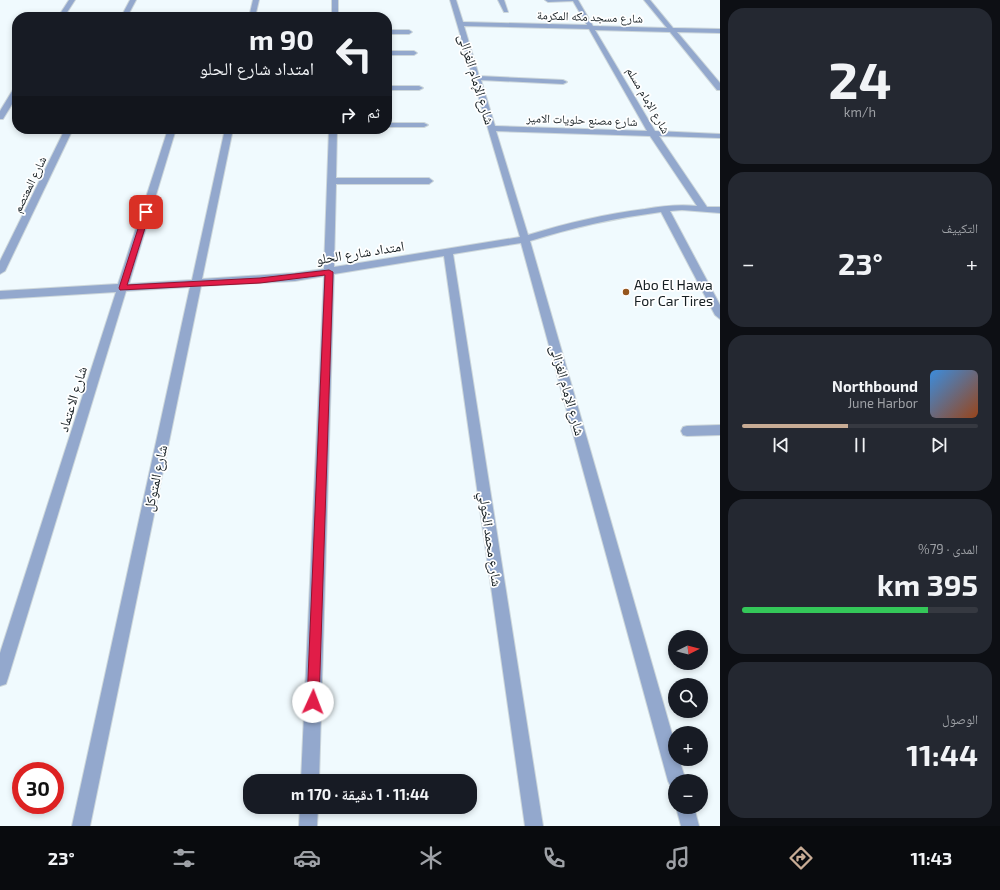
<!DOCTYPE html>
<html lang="ar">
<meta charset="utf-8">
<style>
:root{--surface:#171b24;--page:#242831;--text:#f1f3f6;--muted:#9ea1a6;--line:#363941;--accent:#c8ac95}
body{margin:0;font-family:"Exo 2","Noto Naskh Arabic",sans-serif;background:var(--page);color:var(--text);direction:rtl;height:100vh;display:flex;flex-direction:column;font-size:15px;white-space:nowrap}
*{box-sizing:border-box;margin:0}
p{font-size:13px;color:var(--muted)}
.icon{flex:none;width:22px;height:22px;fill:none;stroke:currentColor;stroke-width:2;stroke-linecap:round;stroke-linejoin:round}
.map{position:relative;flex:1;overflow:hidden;direction:ltr}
.sheet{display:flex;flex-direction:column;gap:8px;padding:8px;background:#0d0f14;width:280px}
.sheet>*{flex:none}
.banner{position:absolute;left:12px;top:12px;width:380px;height:122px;border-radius:16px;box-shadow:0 2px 6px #0003;direction:rtl;background:#171b24;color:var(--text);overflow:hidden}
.needle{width:26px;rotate:84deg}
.fabs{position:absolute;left:668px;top:630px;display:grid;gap:8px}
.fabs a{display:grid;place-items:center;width:40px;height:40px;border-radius:50%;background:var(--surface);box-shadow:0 2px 6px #0003;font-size:20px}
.speed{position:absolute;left:12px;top:762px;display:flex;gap:8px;font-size:20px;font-weight:700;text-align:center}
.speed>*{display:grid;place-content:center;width:52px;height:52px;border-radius:50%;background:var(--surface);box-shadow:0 2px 6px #0003;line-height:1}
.speed .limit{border:6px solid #d22;background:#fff;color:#111}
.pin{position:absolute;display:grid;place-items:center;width:34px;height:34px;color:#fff;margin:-17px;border-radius:8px;box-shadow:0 2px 6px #0006}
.me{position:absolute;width:44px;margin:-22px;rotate:2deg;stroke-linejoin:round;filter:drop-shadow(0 0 3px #0008)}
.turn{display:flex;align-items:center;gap:14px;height:84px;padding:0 12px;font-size:18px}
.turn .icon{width:52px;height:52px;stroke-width:2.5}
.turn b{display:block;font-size:28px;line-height:34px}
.then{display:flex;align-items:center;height:38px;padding:0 12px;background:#0003;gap:8px;font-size:15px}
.big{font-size:30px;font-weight:700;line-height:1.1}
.sheet .tile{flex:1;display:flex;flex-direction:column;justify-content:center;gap:6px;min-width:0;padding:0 14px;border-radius:16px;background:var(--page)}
.sheet .dial{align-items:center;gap:0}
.dial b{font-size:52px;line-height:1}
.song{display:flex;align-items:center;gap:12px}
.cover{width:48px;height:48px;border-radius:6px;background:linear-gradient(135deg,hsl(210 70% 55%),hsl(20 70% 35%))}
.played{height:4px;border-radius:2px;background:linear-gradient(90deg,var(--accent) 45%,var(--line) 45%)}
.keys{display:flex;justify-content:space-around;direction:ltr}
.heat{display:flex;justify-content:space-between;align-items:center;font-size:22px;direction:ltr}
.charge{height:6px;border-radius:3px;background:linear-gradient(90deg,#34c759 79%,var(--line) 0)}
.trip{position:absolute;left:243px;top:774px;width:234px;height:40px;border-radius:16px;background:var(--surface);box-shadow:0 2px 6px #0003;font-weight:700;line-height:40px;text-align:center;direction:rtl}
.tabs{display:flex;height:64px;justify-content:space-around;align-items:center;background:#090b0e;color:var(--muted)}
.tabs .icon{width:28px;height:28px}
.tabs .selected{color:var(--accent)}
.tabs b{font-size:18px;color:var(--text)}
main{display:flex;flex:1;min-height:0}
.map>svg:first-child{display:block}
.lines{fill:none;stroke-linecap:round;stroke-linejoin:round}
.minor-casing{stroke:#cdd7db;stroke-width:2}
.minor{fill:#93a8cd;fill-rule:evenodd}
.route{fill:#e11d48;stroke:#92132f}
.poi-dot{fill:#95561e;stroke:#fff;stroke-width:1.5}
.labels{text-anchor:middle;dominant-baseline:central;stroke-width:3.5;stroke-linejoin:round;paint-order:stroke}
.far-street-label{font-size:12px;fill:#161f23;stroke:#fff}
.street-label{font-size:14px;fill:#161f23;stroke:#fff}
.poi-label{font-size:14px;fill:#161f23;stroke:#fff;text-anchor:start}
</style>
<main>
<section class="sheet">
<div class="tile dial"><b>24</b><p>km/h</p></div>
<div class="tile"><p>التكييف</p>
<div class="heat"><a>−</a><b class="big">23°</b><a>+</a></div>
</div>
<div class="tile">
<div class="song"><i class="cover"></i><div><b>Northbound</b><p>June Harbor</p></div></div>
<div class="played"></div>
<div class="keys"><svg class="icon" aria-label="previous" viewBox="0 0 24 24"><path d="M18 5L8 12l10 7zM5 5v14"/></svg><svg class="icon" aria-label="pause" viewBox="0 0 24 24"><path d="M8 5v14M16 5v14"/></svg><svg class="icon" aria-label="next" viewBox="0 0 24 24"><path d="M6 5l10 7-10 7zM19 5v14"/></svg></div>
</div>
<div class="tile"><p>المدى · 79%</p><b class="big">395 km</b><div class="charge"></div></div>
<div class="tile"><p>الوصول</p><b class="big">11:44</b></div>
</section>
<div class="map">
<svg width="720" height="826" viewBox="0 0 720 826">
<rect width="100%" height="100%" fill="#f0fafe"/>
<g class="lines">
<g class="minor-casing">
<g id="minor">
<path d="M69,0h6l-11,17h-6z"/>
<path d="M130,0h6l-9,17h-6z"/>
<path d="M253,0h6l-4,17h-6z"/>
<rect x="332" y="0" width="6" height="17"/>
<path d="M450,0h6l7,22 124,3 -14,-24 -25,1 -3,-2h33l15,26 74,2 -23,-28h6l23,28 47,1v4l-43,-1 43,51v7h-3l-47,-58 -75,-2 60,101 65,3v4l-61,-2 48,71h13v6l-38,-3 -12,1 50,94v14l-5,-4 -54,-103c-45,6 -87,15 -131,29l145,503v15h4l7,22h-11v8l-4,-2 -3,-6 -147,-538 -68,11 90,572h-18l-81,-570 -110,18 -15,507h-18l23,-505 -29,5 -94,5 -111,540h-18l118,-539 -64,4 -118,387 -2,6 -6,2v-33l116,-361 -116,7v-8l118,-7 50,-155h8l-47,155 63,-4 33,-151h8l-31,150 93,-6 29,-4 5,-140h8l-1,49h93l4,3 -4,3h-93l-2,83 186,-30zM464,26l125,3 58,102 -152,-5 -14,-46 82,4 4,-2 -4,-2 -84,-4zM496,131l154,5 47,70c-18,-2 -34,0 -52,3 -40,5 -78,14 -117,26z"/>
<path d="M498,0h6l4,12h-4z"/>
<path d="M387,30h22l3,2 -3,2h-22z"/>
<path d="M387,51h27l3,2 -3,2h-27z"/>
<path d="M387,86h32l4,2 -4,2h-32z"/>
<path d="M14,88h3v8l-14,23h-3v-8z"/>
<path d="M387,123h37l4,2 -4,2h-37z"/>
<path d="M65,129h8l-68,142 -5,3v-13z"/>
<path d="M720,425v10l-33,1 -4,-1 -2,-4 2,-4 4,-1z"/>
<path d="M300,807h18l-1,19h-18z"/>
<path d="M676,807h18l5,19h-18z"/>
</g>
</g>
<use href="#minor" class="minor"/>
</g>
<path class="route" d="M144,210l6,2 -23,73 133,-7 69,-8 4,2 -14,430 -2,4 -4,2 -4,-2 -2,-4 18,-427 -65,8 -140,7 -1,-2z"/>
<circle class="poi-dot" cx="626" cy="292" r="4"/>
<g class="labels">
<g class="far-street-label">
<text transform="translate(590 16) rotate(2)">شارع مسجد مكه المكرمة</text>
<text transform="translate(649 100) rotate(60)">شارع الإمام مسلم</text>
<text transform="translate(582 119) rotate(2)">شارع مصنع حلويات الامير</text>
<text transform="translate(29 184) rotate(-64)">شارع المعتصم</text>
</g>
<g class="street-label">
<text transform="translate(477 79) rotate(73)">شارع الإمام الغزالى</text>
<text transform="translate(360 252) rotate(-9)">امتداد شارع الحلو</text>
<text transform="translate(568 390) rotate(74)">شارع الإمام الغزالى</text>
<text transform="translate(72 399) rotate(-73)">شارع الاعتماد</text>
<text transform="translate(155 478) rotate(-78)">شارع المتوكل</text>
<text transform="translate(491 539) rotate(82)">شارع محمد الخولي</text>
</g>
<g class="poi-label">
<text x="634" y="284">Abo El Hawa<tspan x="634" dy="16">For Car Tires</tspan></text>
</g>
</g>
</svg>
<div class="fabs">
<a><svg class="needle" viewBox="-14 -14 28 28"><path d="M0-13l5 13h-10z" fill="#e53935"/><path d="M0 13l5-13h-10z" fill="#9ea1a6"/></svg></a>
<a><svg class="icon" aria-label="search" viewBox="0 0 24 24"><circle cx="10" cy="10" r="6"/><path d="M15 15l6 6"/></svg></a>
<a>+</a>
<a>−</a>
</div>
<div class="speed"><div class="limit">30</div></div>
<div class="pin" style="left:146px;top:212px;background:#d93025"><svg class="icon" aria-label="arrive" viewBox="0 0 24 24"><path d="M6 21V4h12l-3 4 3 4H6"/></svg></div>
<svg class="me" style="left:313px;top:702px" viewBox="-20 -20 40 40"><circle r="19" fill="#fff"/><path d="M0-13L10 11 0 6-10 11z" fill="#e11d48"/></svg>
<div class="trip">11:44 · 1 دقيقة · 170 m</div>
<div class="banner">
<div class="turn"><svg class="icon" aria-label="left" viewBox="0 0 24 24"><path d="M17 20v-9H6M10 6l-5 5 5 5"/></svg><div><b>90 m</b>امتداد شارع الحلو</div></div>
<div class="then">ثم<svg class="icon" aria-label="right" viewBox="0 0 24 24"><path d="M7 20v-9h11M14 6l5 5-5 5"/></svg></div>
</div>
</div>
</main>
<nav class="tabs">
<b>11:43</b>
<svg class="icon selected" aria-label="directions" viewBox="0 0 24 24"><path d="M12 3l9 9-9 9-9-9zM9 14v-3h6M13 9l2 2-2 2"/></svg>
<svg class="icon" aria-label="music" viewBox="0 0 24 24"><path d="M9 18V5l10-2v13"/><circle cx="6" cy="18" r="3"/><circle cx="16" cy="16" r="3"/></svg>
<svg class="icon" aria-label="phone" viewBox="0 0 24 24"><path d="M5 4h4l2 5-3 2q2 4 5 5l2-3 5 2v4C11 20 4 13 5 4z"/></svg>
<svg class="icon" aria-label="climate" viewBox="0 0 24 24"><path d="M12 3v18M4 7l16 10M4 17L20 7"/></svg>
<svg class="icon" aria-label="car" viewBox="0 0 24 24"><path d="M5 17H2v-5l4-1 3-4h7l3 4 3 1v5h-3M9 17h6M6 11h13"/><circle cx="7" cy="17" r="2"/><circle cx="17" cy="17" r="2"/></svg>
<svg class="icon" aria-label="filters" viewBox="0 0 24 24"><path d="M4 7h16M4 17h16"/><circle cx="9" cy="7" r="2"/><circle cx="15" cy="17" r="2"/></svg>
<b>23°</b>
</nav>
